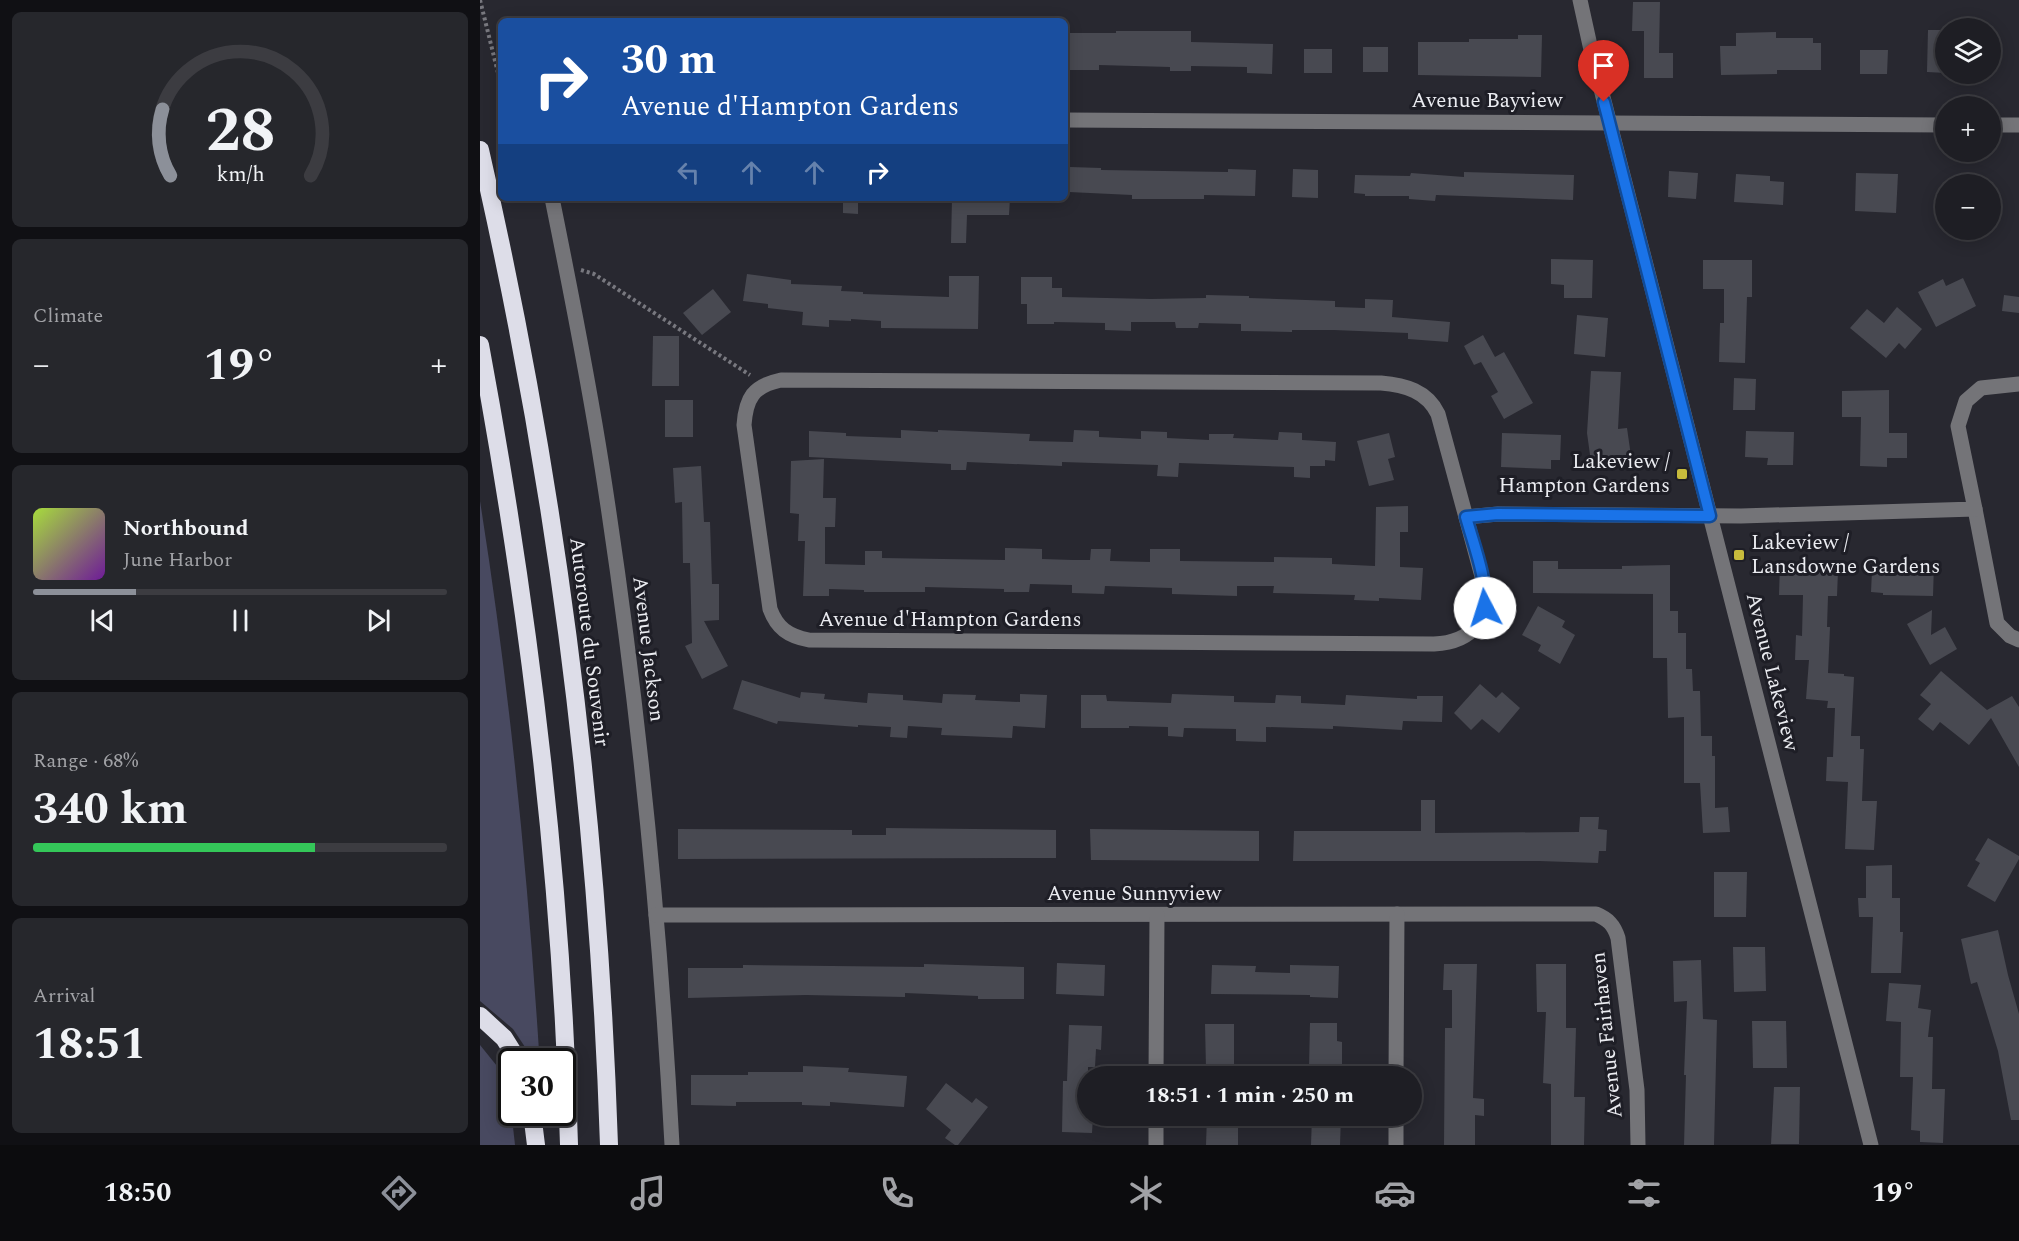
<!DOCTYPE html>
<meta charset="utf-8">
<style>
:root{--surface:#1e1e24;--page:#26272c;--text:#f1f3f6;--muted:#a1a2a6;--line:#3c3c41;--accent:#8c9099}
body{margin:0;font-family:Spectral,serif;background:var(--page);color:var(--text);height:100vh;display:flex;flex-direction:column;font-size:22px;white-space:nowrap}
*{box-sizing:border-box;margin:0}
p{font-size:20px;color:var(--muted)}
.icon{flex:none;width:33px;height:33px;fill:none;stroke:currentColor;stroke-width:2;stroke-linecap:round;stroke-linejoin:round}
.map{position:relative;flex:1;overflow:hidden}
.drawer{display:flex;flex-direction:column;gap:12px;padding:12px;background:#101014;width:480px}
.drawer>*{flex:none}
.top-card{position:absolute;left:18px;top:18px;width:570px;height:183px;border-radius:9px;box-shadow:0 3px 15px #0003,0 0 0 2px var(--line);background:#1a4fa0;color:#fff;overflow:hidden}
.buttons{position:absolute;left:1455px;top:18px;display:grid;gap:12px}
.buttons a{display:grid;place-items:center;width:66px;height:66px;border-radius:50%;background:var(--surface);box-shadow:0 3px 15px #0003,0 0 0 2px var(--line);font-size:30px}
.speed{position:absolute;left:18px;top:1048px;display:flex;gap:12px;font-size:30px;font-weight:700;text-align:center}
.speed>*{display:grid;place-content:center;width:78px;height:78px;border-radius:50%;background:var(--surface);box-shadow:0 3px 15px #0003,0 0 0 2px var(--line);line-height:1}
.speed .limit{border:3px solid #111;border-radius:9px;background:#fff;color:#111}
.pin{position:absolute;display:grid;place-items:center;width:51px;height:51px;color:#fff;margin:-62px -26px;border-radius:50% 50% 50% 0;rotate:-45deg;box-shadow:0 0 6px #0007}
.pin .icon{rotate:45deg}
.me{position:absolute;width:66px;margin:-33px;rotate:355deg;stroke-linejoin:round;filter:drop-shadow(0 0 4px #0008)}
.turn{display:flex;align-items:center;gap:21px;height:126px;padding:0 24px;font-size:27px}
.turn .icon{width:78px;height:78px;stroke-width:2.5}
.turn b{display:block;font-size:42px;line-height:51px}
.lanes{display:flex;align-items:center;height:57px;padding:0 24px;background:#0003;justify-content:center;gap:30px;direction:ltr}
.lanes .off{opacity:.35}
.big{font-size:45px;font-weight:700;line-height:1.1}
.drawer .tile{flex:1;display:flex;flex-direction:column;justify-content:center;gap:9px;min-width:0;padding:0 21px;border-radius:9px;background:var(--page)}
.drawer .dial{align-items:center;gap:0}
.dial svg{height:156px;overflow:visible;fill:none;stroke:var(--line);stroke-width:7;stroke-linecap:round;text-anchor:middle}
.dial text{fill:var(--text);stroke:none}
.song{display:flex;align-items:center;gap:18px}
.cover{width:72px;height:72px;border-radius:9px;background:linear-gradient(135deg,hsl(80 70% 55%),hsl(280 70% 35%))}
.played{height:6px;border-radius:3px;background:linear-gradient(90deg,var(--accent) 25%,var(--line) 25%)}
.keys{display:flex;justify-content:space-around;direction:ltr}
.heat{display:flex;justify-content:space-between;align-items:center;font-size:33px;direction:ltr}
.charge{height:9px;border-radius:4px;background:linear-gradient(90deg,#34c759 68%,var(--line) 0)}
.trip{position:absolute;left:597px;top:1066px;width:345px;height:60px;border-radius:30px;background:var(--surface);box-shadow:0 3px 15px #0003,0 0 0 2px var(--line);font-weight:700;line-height:60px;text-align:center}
.dock{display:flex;height:96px;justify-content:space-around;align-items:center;background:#0c0c0e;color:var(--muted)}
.dock .icon{width:42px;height:42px}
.dock .active{color:var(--accent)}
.dock b{font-size:27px;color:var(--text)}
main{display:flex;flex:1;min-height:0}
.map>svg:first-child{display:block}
.green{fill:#484960}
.building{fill:#484951}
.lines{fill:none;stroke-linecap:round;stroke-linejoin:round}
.path{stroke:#78787f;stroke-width:4;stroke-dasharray:3 3;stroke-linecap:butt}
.minor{stroke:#747478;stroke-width:15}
.highway{stroke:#dddde8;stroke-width:18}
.route-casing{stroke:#114b97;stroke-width:15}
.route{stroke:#1a73e8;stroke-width:10}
.poi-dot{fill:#c7bb3c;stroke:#1e1e26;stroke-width:2}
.labels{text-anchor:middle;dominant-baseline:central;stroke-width:6;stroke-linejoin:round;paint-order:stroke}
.street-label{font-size:21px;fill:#ebecf1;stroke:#1e1e26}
.poi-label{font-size:21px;fill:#ebecf1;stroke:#1e1e26;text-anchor:end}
</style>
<main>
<section class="drawer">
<div class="tile dial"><svg viewBox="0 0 100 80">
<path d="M14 69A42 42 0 1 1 86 69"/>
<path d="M14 69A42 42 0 0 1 10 35" stroke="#8c9099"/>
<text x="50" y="56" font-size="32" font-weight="700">28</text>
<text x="50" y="72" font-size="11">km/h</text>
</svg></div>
<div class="tile"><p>Climate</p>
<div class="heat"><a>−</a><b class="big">19°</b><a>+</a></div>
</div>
<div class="tile">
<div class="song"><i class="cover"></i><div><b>Northbound</b><p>June Harbor</p></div></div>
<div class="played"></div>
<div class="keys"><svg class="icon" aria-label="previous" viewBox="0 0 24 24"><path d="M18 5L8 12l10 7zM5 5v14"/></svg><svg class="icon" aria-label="pause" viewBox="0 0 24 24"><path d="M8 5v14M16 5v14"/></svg><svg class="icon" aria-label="next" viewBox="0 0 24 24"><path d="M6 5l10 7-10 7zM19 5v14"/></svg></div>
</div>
<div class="tile"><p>Range · 68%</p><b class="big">340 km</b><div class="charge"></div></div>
<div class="tile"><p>Arrival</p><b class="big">18:51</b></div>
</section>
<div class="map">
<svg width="1539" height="1145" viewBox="0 0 1539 1145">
<rect width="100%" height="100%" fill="#282830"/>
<g class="green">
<path d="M0,501c29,182 47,365 59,550l-10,2 -16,-24 -33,-28z"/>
<path d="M0,1045l17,21 13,34 5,45h-35z"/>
</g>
<g class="building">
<path d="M1153,2h27l-1,51h14v25h-29v-47h-12z"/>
<path d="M1448,30h18v43l-19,-1z"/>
<path d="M636,31h75v11l82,2 -1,30 -25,-1v-6l-56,-1v5h-21v-4l-71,-2v5h-30v-37h47z"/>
<path d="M1296,32v6h37v5h8v27h-44v4l-56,1 -1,-29h16v-13z"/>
<path d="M1038,35h24l-1,42 -123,-2v-33h51v-3h49z"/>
<rect x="883" y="47" width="25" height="25"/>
<rect x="824" y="49" width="28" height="24"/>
<path d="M1380,50h28l-1,24h-27z"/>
<path d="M590,167l31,1v2l127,2v-3l28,1 -1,26 -51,-1v4h-72v-4l-63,-3z"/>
<path d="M813,169l25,1v28l-26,-1z"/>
<path d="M1189,171l29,2 -2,26 -28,-2z"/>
<path d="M984,172l110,3 -1,25 -137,-5 -1,6 -26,-2v-3h-44v-2l-11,-1 1,-18 55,1 1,-3 53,4z"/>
<path d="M1376,173l42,1 -2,39 -41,-2z"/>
<path d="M1256,174l34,2v5l14,1 -1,23 -49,-3z"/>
<path d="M363,198h15v16l-15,-1z"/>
<path d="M472,198h58l-1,17h-42l-1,28h-15z"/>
<path d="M1071,259l42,1 -1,38h-28v-13l-13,-1z"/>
<path d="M1223,260h49v37h-5l-2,66 -26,-1 1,-39h4v-34h-21z"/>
<path d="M267,274l44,6v4l51,2 -1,5 22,1v2l86,3v-21h30l-1,53 -97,-1v-7l-30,-2v2l-22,-1v7l-27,-2 1,-13 -35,-4v-4l-25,-3z"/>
<path d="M541,277h31v11h10v9l89,2 55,-1v-3l43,1v2l86,3v6l30,1v-9l28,1 -1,17 58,5 -2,20 -40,-3v-6l-74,-3h-42v2l-51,-1v-7l-42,-1 -1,5h-22l-1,-6h-44v9l-26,-1v-7l-51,-1v2h-27v-20h-6z"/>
<path d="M1483,278l13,28 -40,21 -18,-35 25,-13 3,7z"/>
<path d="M233,289l18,23 -29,23 -19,-22z"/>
<path d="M1524,295l15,2v16l-17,-2z"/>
<path d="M1417,307l25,22 -17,20 -6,-6 -13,15 -36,-30 17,-19 17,14z"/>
<path d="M1097,315l31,3 -3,39 -31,-3z"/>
<path d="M1003,335l12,22 9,-5 29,51 -29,16 -13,-23 7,-4 -17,-30 -7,3 -10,-19z"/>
<path d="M173,336h26v50h-27z"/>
<path d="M1111,371l30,1 -3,57 9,-1 4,28 -40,6 -4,-29z"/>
<path d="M1254,378l22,1 -1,31h-22z"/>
<path d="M1409,390v43h18v25h-20v9l-27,-1 1,-49h-19v-26z"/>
<rect x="185" y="400" width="28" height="37"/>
<path d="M421,430l37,2v-2l92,4 -1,7 44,1 1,-12 25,1v6l42,2v-8l26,1v6l42,2v-6h25l-1,4 45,2 1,-8 23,1v7l34,2 -1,19 -10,-1v6h-15v12l-16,-1v-10l-115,-4 -1,14 -21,-1 1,-11 -96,-3v4l-95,-4 -1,8h-15v-6l-142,-7v-26l37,2v3l55,2z"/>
<path d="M1266,431l48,1 -1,33h-26l1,-7 -23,-1z"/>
<path d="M909,433l6,24 -7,2 6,21 -25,6 -12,-45z"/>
<path d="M1022,433l59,2 -1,25h-9v9l-50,-2z"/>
<path d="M344,459l-1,39h13l-1,29h-10v37l40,1v-14h17v7l123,2v-12l37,1v10l31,1h17l1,-11h20l-1,12 40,1v-13h30v12l94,1v-5l58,1v6l43,2 1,-59 32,-1v26h-8v35l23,1 -2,32 -42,-2v3l-25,-1 1,-5 -82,-2 1,-7h-37v10l-65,-2v-6l-67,-2 -1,8 -32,-1v-8l-42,-1 -1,8h-25v-3l-79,-2v5h-61v-2l-35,-1v7h-26l2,-55h-7l1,-27 -9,-1 1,-52z"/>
<path d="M221,466l3,56h6l2,62h7v36l-15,1 24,45 -26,13 -17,-33 7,-3 -2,-80h-7l-1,-61 -7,1 -2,-35z"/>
<path d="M1053,561h25v8h64v-3l48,-1v46h8v22h8v36h6l1,22h7l1,45h11v20h3v52l13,-1 2,25 -27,1 -3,-50h-16v-66l-16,1 -1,-60h-14v-64l-120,-1z"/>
<path d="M1300,563l30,1v6l28,1 -1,25h-9l-1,31h3l-2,46 16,1v2l10,1 -3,59h9v13h4l-2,52h15l-3,49 -29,-1 3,-67 -22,-1 1,-24h6l2,-49h-8l1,-7 -22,-2 3,-39h-14l1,-25 6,1 1,-41h-24z"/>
<path d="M1425,563l29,1 -1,32 -50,-1v-2l-12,-1 1,-21 33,1z"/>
<path d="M1058,606l27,15 -3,6 13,8 -15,29 -22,-13 3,-6 -19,-10z"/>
<path d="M1452,610l-1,25 14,-8 12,22 -27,16 -23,-41z"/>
<path d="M1461,671l46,39 25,-14 7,11v60l-28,-49 -22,27 -29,-23 -7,9 -15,-12 13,-15 -11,-9z"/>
<path d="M262,680l58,18 1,-6 24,2 -1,5 43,4 1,-10 35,2v5l39,3 1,-9 33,1 -1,5 45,2v-8l27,1 -2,33 -32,-2 -1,12 -71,-3 1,-7 -34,-2 -1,12 -17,-1 1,-10 -33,-2v2l-80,-6 -1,3 -44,-15z"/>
<path d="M1000,684l16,14 6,-6 18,16 -21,25 -17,-14 -11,11 -17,-17z"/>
<path d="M692,694l62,2v6l41,1 1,-8 25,1v7l44,2 1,-10 71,4v-3h26l-1,26 -39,-1 -1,9 -69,-4v3l-67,-2v15l-30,-1v-12l-52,-1 -1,9 -15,-1v-9l-39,-1v2h-48v-33h25l1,6 64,2z"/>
<path d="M941,800h14v33l144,-1 1,-15h19l-1,12 9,1 -1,21h-7l-1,12 -59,-2h-246l1,-30h127z"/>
<path d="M406,828l170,2v28l-378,1v-30l174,1v5h34z"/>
<path d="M610,829l169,2v30l-168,-1z"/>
<path d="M1508,838l31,18v3l-24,43 -28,-16 13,-23 -5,-3z"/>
<path d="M1412,865v33h8v34h3l-2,41h-30l2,-56h-14l-1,-19h8v-32z"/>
<path d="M1234,872h33l-1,45h-32z"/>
<path d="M1518,930l10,45 11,39v106h-8l-13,-69 -21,-69 -6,2 -10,-45z"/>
<path d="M1253,947h32l1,44 -32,1z"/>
<path d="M1221,960l2,59 14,1 -3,125h-30l2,-70h-2l3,-74 -13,1 -1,-41z"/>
<path d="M577,963l48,2 -1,31 -48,-2z"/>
<path d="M444,964l100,3v32h-46v-3l-73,-3v4l-99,-2 -118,3v-30h55v-3l181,2z"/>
<path d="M964,964h33l-4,134 11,1v17l-9,-1v30h-31l1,-117h7v-38h-9z"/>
<path d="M1056,964h30v64h10l-2,69h11l-1,48h-33v-61l-8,-1 3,-71h-9z"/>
<path d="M732,965l44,1 -1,6 35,1v-8l49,1 -1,32 -28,-1v-2l-99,-1z"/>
<path d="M1409,983l32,2 -3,23 13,2 -3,27h5l-1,52h13l-2,54 -23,-1v-11l-9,-1 2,-53h-13l1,-55 -15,-1z"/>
<path d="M1272,1021h34l1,47h-34z"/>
<path d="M830,1023h27v18l5,1v26h-33z"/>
<path d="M725,1024h29v44h-28z"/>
<path d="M589,1025l33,1 -1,24 -5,-1 -1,18h-7v49h5l-1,17 -30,-1 1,-51h4z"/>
<path d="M323,1066l46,2 -1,4 59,4 -3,31 -74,-5v4l-28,-1v-3h-66v4l-45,-1v-30h57v-3h55z"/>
<path d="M466,1083l26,20 4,-5 12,9 -30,38h-3l-10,-7 6,-8 -25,-21z"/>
<path d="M1294,1087h26l-1,57h-28z"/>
<path d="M727,1116h31v29h-32z"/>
<path d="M832,1116h29l-1,29h-29z"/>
</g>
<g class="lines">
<g class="path">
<path d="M0,0l21,85"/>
<path d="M101,270l13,4 156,101"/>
</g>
<g class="minor">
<path d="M1100,0l11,50 280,1095"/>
<path d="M585,120l881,5"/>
<path d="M1510,125h29"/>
<path d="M72,198c18,89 36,179 50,269 35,224 58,451 70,678"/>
<path d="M301,380l600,3c24,2 46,8 57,31l45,166c6,39 -9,62 -49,64l-625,-4c-21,-4 -32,-12 -39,-31l-26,-184c2,-27 9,-39 37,-45z"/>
<path d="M1495,509l22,114 13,13 9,4"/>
<path d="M986,517l32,-3 243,2 234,-7 -17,-83 8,-25 15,-13 38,-4"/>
<path d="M176,915l940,-1c12,5 18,11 22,24l19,152 1,55"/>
<path d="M676,1077l1,-162"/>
<path d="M916,1077l1,-163"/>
<path d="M916,1116v29"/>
<path d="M676,1145v-29"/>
</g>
<g class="highway">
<path d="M0,150c75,326 118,660 129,995"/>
<path d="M0,345c49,264 82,532 89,800"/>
<path d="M0,1016l24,22 15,24"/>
<path d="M52,1113l4,32"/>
</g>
</g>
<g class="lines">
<g class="route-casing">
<path id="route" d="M1005,608c2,-30 -11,-62 -19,-91l32,-3 212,2 -106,-414"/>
</g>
<use href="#route" class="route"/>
</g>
<g class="poi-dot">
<rect x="1196" y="468" width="12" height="12" rx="3"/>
<rect x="1253" y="549" width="12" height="12" rx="3"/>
</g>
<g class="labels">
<g class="street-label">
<text x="1007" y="101">Avenue Bayview</text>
<text x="470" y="620">Avenue d'Hampton Gardens</text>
<text transform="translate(109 642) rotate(83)">Autoroute du Souvenir</text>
<text transform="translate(168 649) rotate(83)">Avenue Jackson</text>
<text transform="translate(1292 672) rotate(76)">Avenue Lakeview</text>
<text x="654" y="894">Avenue Sunnyview</text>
<text transform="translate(1127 1035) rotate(-96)">Avenue Fairhaven</text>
</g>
<g class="poi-label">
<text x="1190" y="462">Lakeview /<tspan x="1190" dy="24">Hampton Gardens</tspan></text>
<text x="1271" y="543" text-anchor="start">Lakeview /<tspan x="1271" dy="24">Lansdowne Gardens</tspan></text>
</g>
</g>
</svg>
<div class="buttons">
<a><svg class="icon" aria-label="layers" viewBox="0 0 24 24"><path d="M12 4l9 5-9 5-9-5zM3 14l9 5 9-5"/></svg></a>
<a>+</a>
<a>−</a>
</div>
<div class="speed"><div class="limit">30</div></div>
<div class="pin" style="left:1124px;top:102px;background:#d93025"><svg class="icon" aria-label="arrive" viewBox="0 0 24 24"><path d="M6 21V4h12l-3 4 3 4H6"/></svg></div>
<svg class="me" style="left:1005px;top:608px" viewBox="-20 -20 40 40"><circle r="19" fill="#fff"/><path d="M0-13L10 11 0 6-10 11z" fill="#1a73e8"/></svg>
<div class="trip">18:51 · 1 min · 250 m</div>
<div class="top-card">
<div class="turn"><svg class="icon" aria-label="right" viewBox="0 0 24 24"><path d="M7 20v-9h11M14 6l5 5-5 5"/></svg><div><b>30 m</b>Avenue d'Hampton Gardens</div></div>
<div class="lanes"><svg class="icon off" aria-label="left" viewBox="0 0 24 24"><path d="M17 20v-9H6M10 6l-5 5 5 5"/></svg><svg class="icon off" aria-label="ahead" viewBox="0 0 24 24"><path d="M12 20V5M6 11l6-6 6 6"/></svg><svg class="icon off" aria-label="ahead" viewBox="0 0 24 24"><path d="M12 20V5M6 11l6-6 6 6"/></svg><svg class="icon" aria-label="right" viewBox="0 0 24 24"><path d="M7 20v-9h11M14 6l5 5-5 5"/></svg></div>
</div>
</div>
</main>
<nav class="dock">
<b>18:50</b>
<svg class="icon active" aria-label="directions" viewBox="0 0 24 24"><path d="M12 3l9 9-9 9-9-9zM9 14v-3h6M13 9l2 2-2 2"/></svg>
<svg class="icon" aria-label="music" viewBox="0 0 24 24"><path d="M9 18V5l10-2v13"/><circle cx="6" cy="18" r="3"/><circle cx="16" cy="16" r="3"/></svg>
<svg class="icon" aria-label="phone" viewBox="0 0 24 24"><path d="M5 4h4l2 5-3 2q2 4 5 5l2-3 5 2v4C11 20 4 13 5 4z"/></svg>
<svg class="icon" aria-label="climate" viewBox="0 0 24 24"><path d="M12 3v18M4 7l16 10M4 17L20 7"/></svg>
<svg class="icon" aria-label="car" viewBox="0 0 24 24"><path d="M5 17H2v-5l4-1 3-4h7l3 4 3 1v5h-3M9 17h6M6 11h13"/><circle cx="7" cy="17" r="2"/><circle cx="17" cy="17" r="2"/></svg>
<svg class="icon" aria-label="filters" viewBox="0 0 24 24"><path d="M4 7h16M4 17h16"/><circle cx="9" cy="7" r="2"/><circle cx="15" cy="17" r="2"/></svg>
<b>19°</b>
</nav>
